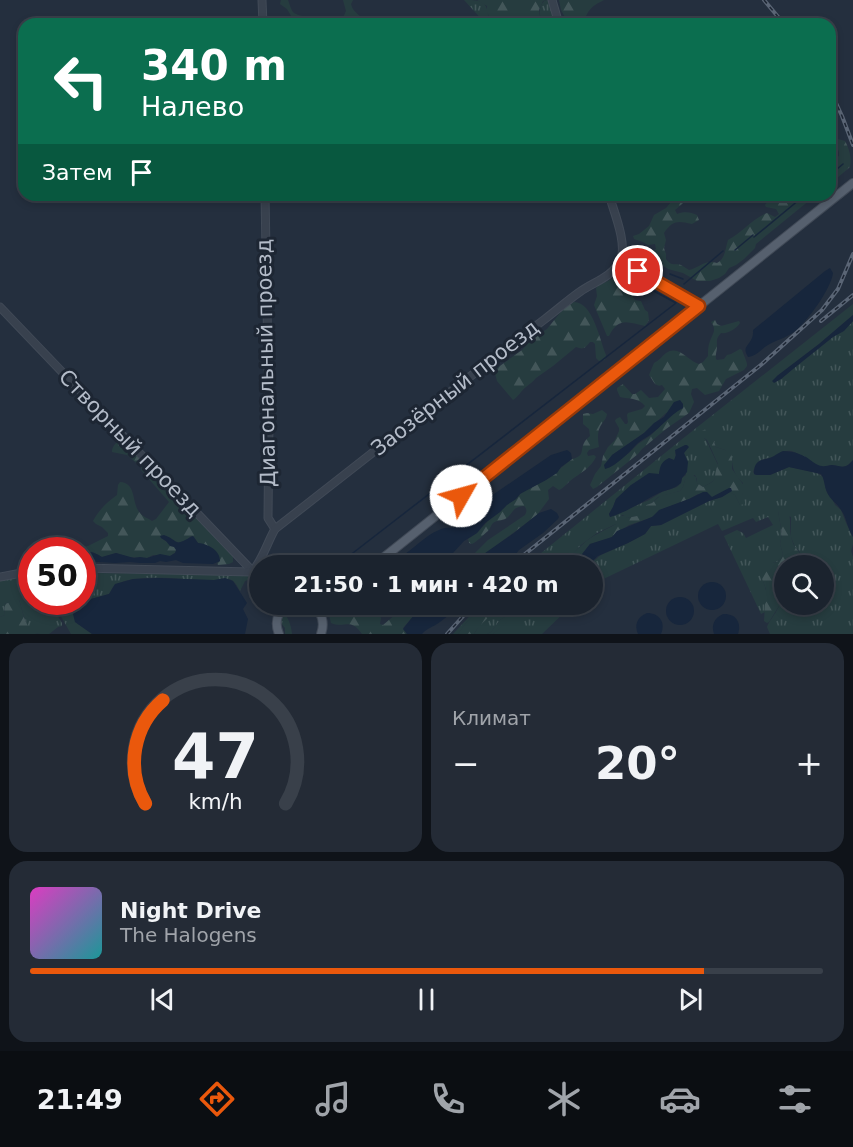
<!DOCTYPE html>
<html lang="ru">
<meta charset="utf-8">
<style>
:root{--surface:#1b232e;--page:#242b36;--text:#f1f3f6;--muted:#a0a4aa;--line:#39404a;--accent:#ea580c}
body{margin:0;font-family:"DejaVu Sans",sans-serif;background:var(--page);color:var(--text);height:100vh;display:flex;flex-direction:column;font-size:22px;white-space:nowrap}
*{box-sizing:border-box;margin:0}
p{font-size:20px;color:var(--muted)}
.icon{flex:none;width:33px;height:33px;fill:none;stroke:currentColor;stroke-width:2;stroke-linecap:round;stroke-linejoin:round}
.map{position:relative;height:634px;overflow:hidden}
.details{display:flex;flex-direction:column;gap:9px;padding:9px;background:#0f1319;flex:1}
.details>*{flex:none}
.banner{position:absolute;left:18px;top:18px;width:818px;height:183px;border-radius:18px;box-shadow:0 3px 9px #0003,0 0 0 2px var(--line);background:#0b6e4f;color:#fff;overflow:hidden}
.fabs{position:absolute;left:774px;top:555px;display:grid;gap:12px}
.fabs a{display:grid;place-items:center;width:60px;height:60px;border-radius:50%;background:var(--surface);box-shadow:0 3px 9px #0003,0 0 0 2px var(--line);font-size:30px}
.speed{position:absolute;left:18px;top:537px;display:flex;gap:12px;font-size:30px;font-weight:700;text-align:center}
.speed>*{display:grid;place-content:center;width:78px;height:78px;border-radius:50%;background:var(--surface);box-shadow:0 3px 9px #0003,0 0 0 2px var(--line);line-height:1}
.speed .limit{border:9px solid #d22;background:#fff;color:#111}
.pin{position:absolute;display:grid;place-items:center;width:51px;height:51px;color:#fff;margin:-26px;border:3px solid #fff;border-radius:50%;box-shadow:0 2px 6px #0007}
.me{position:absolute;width:66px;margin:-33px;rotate:52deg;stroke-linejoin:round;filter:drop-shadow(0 0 4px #0008)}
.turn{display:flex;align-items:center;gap:21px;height:126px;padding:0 24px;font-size:27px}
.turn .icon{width:78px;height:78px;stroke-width:2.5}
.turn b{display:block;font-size:42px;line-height:51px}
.then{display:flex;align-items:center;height:57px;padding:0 24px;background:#0003;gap:12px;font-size:22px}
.big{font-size:45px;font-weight:700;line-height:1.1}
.details .card{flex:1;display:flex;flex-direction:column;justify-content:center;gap:9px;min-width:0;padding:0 21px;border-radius:18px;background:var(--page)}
.details .dial{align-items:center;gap:0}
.dial svg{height:156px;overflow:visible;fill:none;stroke:var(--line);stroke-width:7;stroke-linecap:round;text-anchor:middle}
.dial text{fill:var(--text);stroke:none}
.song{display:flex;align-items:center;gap:18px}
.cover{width:72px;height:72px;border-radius:9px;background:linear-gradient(135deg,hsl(310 70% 55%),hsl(180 70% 35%))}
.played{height:6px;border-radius:3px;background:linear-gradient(90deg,var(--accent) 85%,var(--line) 85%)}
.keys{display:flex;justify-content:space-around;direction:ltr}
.heat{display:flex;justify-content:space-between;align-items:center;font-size:33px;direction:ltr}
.details .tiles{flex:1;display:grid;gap:9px;grid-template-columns:1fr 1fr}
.card:last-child{grid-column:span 2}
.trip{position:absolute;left:249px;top:555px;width:354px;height:60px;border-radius:30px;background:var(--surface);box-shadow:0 3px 9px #0003,0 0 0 2px var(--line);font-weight:700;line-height:60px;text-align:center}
.tab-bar{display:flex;height:96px;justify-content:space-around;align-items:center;background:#0b0e12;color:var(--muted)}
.tab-bar .icon{width:42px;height:42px}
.tab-bar .selected{color:var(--accent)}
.tab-bar b{font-size:27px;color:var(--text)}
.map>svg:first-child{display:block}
.grass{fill:url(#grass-tufts);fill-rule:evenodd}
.forest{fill:url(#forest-firs);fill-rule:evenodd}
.water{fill:#17263c}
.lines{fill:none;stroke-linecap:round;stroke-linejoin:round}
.stream{stroke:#17263c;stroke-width:1.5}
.minor-casing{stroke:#414a57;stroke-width:9}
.major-casing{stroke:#414a57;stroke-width:10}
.minor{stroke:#38414e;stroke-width:7}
.major{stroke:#56606e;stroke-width:8}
.rail-casing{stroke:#5a6575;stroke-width:4}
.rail{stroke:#1d2633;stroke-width:1.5;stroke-dasharray:4.5;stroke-linecap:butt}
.route-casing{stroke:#983908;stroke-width:15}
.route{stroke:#ea580c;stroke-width:10}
.labels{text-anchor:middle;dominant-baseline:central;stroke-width:6;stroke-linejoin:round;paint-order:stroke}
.street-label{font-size:21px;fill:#b4bcc9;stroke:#1d2633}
</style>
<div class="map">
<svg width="853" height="634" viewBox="0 0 853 634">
<defs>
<pattern id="grass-tufts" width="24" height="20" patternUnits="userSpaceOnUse" patternTransform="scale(1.5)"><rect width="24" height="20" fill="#263c3f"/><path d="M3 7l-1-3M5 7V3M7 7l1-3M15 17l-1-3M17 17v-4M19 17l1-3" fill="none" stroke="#435659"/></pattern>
<pattern id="forest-firs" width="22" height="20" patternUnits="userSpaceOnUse" patternTransform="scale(1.5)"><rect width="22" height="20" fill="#263c3f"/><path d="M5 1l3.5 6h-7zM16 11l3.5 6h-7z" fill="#435659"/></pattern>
</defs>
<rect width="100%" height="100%" fill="#242f3e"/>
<g class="grass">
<path d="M464,0c14,0 23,0 24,15l2,2 3,7h-7z"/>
<path d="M547,0l3,2 6,22h-15c0,-9 -4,-15 3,-23z"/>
<path d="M853,304v11l-34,29 -42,32 4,3c16,-14 33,-27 49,-40 9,-7 15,-9 23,-18v139c-9,10 -11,6 -21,5 -4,0 -7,2 -10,2 -6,-1 -21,-13 -30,-16 -11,-2 -14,5 -22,7 -10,1 -14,4 -17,14l2,3h15l19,-8 28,6 6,4 4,16 5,5 3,7 6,5 5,13 7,14v7l-2,7 2,6v77h-83l-3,-7c2,-6 7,-11 10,-17 5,-8 5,-17 7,-25v19l13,1 2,1 4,-1 21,-1v-38l-18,-1 -7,-14 -4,-4 -4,-10v-20l-13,-6 4,23 -2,10 3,10 -2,5 -4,3 -5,1 -10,8c-1,8 3,13 4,20 0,7 0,14 -1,21l-4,2 -37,-78 13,-6 6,3 3,5 27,-13 -5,-8 -12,5 -3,-4 -31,13 -4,-7 -125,60 -1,-18 -4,-1 2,-1 11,-9 27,-12 17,-9 6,-8 10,-1 48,-24 13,-4 7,-5 6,3 5,10 3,-14v-8c-8,-7 -11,-15 -11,-24l-7,-9 -9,-3 -3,-7 -9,-2 2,2 12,25c-5,15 1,14 -15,22l-6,-4v-4l-2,-4 -10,5 -2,7 -3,4 -22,6 -6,6 -12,5 -3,8 -10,2 -3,-3h-2l-6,9 -19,9 -16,12 -12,13 -10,7 -34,1 156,-126zM685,451l-1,2 2,22 -4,3 -1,5 -4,4 -15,5 -13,8 -39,17 -1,-3 4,-7 3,-8 15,-14 28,-11v-2l10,-14 5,2 2,-2 -1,-6z"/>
<path d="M83,573l160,1 10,3 6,8v10l-4,-5c0,-5 0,-10 -5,-11l-5,2 -5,10c-3,-5 -5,-11 -12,-12 -5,-1 -10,1 -14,1 -26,1 -74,-8 -97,4 -5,2 -5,6 -8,10l-29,8 -5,20 17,12h-21l-18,-32h29z"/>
<path d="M31,575l1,27h17l13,21v3l-4,1 -9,7c-5,0 -12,0 -16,-1 -7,-4 -11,-25 -14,-33l-7,-1 -4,4 -4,1 1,11 -5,2v-37z"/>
<path d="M266,605c16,-1 25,14 26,29h-7v-6z"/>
<path d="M480,605h6l-20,18 -8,11h-5z"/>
<path d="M496,605h19l-4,8 -11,7 -9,12 -4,2h-13l5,-8 16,-16 2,-3z"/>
<path d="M542,605h30l-30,29h-49l23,-20 2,2c10,-1 17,-4 24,-11z"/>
</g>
<g class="forest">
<path d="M281,0h7c5,14 3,13 18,17l3,7h-13l-9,-15 -7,-5z"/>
<path d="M343,0h10l-2,4c2,10 12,12 16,20h-25v-4l4,-9z"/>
<path d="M477,0h70l-4,1 -4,9 2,14h-48l-6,-12v-6z"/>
<path d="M559,0h45c-14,7 -16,10 -21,24h-16l-1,-5 -5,-9z"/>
<path d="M838,139l7,2c4,7 7,17 5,26l-20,17v-24l9,-4v-4l-4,-10z"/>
<path d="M677,195h17c-3,3 -6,3 -9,6 -3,3 -6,6 -10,9l2,4c7,-3 14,-2 20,1l2,5 -7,4c-14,-3 -19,-4 -28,9l2,7 -2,8 2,6v5c6,8 8,4 15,6l8,5c10,-2 16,-11 28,-7 9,-5 8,-14 11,-23 15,-8 24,-21 39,-27l8,4 4,-3 -3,-5 -10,-2 -1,-2 8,-10h43l-60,49 -1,4 -11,11 -8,6 -7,3 -4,6 -6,4 -9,3h-13l-14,-8 -15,-4 -11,-7 -9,-2 -13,-5 -7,-4v-5h13l2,7 2,1 11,-5 -1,-5 -7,1 -5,-3 -9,-3 -1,-3 6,-2 10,-8 5,-11 12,-7z"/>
<path d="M633,257l8,4 9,18 -3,3 -5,3 -3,6 -7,5 3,4 6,1 4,9 3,2 1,8 -4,6c-16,-3 -26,-10 -36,10h-2l-13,-31 3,-9 -1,-8c5,-5 12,-6 17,-10 8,-7 10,-17 20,-21z"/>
<path d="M574,302c19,0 26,39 32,53l-1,5 -6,1 -3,-3 -1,-14 -2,-2h-3c-5,6 -6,8 -14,5l-23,19 -17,12c-3,4 -7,6 -10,9 -5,4 -8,10 -13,13l-16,-19 -2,-8 2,-5 25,-18 12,-13 13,-8 17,-21z"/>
<path d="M715,320l2,4 4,2 18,-5 1,2c-4,6 -12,11 -19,10 -5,6 -4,6 -4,14 0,4 -2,8 -1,12l1,1 7,-1 3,-4 4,-1 9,-5 2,1c1,4 6,13 5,16l-3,4 -18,9 -7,12 -14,4 -8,-7 -5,1 -1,5 3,8 -5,11 -23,16 -24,20 -4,5 -41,33 -4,2 -3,-4 5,-11 6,-8 2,-10 5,-9 7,-7 4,-9v-3l-4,-7 1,-2 4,-2 5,7h2l1,-2 -1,-7 1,-2 14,-4 3,-3c-6,-8 -15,-7 -25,-9l-3,-7v-2l6,-4 9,10h3l6,-4 8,8 9,-1 7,-8 -3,-4c-7,3 -9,-5 -13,-10l5,-12c6,-3 7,-6 12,-10 13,-9 22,8 33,11l4,-2 5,-6c0,-5 0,-10 2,-15 3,-8 7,-11 1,-19zM675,412l-25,24 -12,8 -9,9 -18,13 1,-11 32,-22 22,-20z"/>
<path d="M602,410l5,4c-1,6 -4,7 -7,13 -3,6 -2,14 -1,20l-10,3 -2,3 1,3 6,-1 2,2c-5,11 -16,16 -26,24 -4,3 -6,7 -11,9l-6,-4 -5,4 1,9 -12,16 -67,50 -20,1 16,-4 22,-22 37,-25c2,-4 2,-6 -1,-9 -11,1 -10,5 -16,11 -4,4 -11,3 -15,6 -2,2 -3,6 -5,8 -5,4 -10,10 -16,13l-3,-1 -1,-4 9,-6 11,-12 12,-9 6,-7 10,-6 6,-7 24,-12 26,-21c13,-3 8,-8 12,-16 1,-3 4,-5 6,-7l-1,-7 -6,-5v-10l4,-1 6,1z"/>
<path d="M706,429l4,3 6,15 9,3 6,4 1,5v10l13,18 -3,9 3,6v2l-5,1 -5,-10 -6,-3 2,-1v-3l-19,9 -14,-3 -9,5 -29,11 -6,6 -7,3 -18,6 -19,13 -20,6 -11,14 -9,7 -11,1c9,-7 15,-14 23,-21 10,-10 22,-14 34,-21l2,-7 7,-2 2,3 10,-2v-3l-2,-1v-3l17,-6 8,-7 20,-5 3,-4 2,-7 7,-5 4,2 1,6 6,4c17,-8 9,-8 15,-23l-11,-24 -5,-4v-5z"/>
<path d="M122,439l111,116v7l-4,2 -11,1 -1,-2 3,-2c-4,-11 -10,-16 -22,-18l-4,-6 -3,-1c-9,8 -13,9 -23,1l-7,1 15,10v4l-6,4 -17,-1 -6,3 -18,-1 -13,-4 -14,4 -9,-5 -25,-2 20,-4 20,-10v-3l-6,-6 -6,-3 -3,-3c6,-11 14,-19 24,-26l1,-10 2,-3c17,1 11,21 20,31 3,4 8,5 12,8l4,-2 13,-17 -28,-32v-3l-14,-12 -15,-3c0,-6 5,-11 10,-13z"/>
<path d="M781,507h5c7,11 2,21 6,33 1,5 4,8 7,12 3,4 5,9 7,13l-22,1v19l-2,16 -13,21 -2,1 -3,-2 2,-32 -5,-13 1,-5 1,-4 4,-3 10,-2 4,-3 2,-5 -3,-10 2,-10 -4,-23z"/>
<path d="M12,598l7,2c4,11 6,31 19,34h-38v-17l5,-2 -1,-11 4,-1z"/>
<path d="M486,604l10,1 1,2c-6,10 -17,16 -23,27h-16l8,-11z"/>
<path d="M398,605h27l-3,4 -8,6 -11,13 4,6h-45c-12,-17 -17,-5 -31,-11l-2,-8 2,-4h6l3,-3 19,1 7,5 13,1 2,3 -1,6 3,1 13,-11z"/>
<path d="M515,605h13l-35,29h-6l4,-2 9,-12 11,-7z"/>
</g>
<g class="water">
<path d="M830,268l3,5c-2,16 -26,49 -39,59 -8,6 -18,8 -26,13 -7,4 -11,11 -20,12 -6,-10 0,-10 4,-19 1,-2 1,-5 1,-8l72,-59z"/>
<path d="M853,315v6l-9,10 -11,6 -40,32 -12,10 -7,4 -2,-2 5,-5 42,-32z"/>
<path d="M680,400l3,4v4c-13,7 -22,19 -33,27 -4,3 -9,5 -12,8 -9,9 -21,23 -33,26l-1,-4 8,-10 32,-22 10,-10 10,-6 10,-15z"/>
<path d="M685,445h2l2,2 -5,6 4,9 -1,10 -5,6 -1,5c-8,7 -14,6 -22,10 -16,8 -32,19 -49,24l-1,-3 4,-7 3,-8 15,-14 18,-12 10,1c1,-8 2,-12 10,-16l5,2 2,-5 -1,-5z"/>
<path d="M567,450l4,3 1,6 -11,8 -4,6 -11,7 -26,14 -4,5 -9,6 -7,7 -15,11 -8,10 -13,8 -22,24h-56c5,-2 9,-4 13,-7 14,-8 25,-22 40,-28 8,-4 16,-1 24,-4l7,-14 7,-9 17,-9 57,-39z"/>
<path d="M783,451c8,0 16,2 23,6 5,3 11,9 16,9 3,1 7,-1 10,-1 10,1 13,5 21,-5v77c-6,-9 -6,-19 -12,-27 -4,-7 -11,-10 -14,-18 -3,-6 -2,-12 -6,-18l-32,-7 -19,8h-13l-3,-1c0,-18 11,-12 20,-18 3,-2 6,-4 9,-5z"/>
<path d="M729,488h2l1,3 -10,6 -13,4 -48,24 -10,1 -6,8 -17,9 -30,13 -10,9h-18l9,-7 11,-14 22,-7 5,-6 35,-14 7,-7 30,-11 14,-7h4l5,5z"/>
<path d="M551,509l6,4 2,4 -1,2 -15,14 -24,17 -7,9 -9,6h-33l5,-5 39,-27 25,-20z"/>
<path d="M164,535c18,7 8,12 29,1l5,7c10,1 22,7 22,18l-7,3 -30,-1 -7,-3 -10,2 -6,-1 -5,2h-15l-10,-1 -15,1 -32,-2v-9c7,-1 13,1 19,5l14,-4 18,5 6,-1 7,1 13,-4 10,2 5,-3 1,-3 -2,-3 -4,-1 -4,-5 -5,-3 -1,-2z"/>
<path d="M158,578l56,2 11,-2 8,3 14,22 -4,6 5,10 -3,15h-153l-17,-12 -3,-12 8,-8 29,-8 6,-10 18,-5z"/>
<circle cx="712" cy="596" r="14"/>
<circle cx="680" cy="611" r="14"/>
<path d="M425,605h34c-5,6 -12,12 -19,17 -7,5 -13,6 -18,12h-15l-4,-5 11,-14 8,-6z"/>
<path d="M528,605h14c-6,8 -14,10 -24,11l-2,-2z"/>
<path d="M647,613c12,0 19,9 14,21h-23c-4,-9 -1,-17 9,-21z"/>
<path d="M723,614c12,-1 19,8 15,20h-24c-3,-9 0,-16 9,-20z"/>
</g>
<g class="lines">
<g class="stream">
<path d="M830,175l13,-11"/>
<path d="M754,237l51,-42"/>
<path d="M735,250l18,-15"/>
<path d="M645,262l17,7"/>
<path d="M670,274l13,5"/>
<path d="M684,284l39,-33"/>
<path d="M349,556l327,-253 -24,-13"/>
<path d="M343,566l2,-4"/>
</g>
<g class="minor-casing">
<g id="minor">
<path d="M262,0l1,24"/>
<path d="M552,0l7,24"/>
<path d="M265,195l4,223 -1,100 7,11"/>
<path d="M620,261l79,46"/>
<path d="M0,307l260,272"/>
<path d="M82,568l170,4"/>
<path d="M252,572c11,-13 15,-29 23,-43 90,-70 179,-141 270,-210 12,-9 23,-19 36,-28 13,-9 31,-14 39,-30 8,-16 -6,-49 -11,-66"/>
<path d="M0,577l32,-6"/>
</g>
</g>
<g class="major-casing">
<g id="major">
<path d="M373,566l480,-383"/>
<path d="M312,604c10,8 13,19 9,30"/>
<path d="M279,634c-5,-12 -2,-21 8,-30"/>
</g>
</g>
<use href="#minor" class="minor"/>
<use href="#major" class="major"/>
<g class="rail-casing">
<g id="rail">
<path d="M764,0l20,24"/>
<path d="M830,90l12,26 11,29"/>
<path d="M821,321l32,-26"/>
<path d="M510,566l252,-202 60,-54 16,-21 15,-35"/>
<path d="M447,634l27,-30"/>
</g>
</g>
<use href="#rail" class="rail"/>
</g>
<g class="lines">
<g class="route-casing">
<path id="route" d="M461,496l238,-190 -61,-35"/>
</g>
<use href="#route" class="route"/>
</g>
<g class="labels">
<g class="street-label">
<text transform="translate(266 363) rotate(-91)">Диагональный проезд</text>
<text transform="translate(455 388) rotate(-38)">Заозёрный проезд</text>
<text transform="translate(130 443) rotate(46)">Створный проезд</text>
</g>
</g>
</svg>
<div class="fabs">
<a><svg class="icon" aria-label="search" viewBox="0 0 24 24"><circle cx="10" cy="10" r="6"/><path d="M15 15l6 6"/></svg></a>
</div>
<div class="speed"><div class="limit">50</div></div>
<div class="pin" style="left:638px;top:271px;background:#d93025"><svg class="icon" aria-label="arrive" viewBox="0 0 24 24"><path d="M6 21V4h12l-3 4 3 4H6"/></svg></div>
<svg class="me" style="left:461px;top:496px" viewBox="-20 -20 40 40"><circle r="19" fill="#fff"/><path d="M0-13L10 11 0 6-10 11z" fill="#ea580c"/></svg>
<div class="trip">21:50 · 1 мин · 420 m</div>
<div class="banner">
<div class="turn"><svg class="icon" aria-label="left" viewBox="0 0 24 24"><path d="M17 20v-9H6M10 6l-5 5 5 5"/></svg><div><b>340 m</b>Налево</div></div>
<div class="then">Затем<svg class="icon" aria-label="arrive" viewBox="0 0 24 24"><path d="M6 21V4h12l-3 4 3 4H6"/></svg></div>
</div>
</div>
<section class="details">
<div class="tiles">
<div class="card dial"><svg viewBox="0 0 100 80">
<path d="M14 69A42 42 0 1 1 86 69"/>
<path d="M14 69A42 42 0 0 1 23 16" stroke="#ea580c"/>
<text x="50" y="56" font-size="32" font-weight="700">47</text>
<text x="50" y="72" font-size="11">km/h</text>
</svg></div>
<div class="card"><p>Климат</p>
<div class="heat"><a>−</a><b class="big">20°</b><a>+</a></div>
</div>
<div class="card">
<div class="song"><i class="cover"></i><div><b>Night Drive</b><p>The Halogens</p></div></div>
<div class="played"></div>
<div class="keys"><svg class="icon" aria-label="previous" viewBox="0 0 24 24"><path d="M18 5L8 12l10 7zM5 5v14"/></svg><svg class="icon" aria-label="pause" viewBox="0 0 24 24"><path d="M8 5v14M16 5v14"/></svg><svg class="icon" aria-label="next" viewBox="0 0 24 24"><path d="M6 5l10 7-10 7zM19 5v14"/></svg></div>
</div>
</div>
</section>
<nav class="tab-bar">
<b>21:49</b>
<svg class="icon selected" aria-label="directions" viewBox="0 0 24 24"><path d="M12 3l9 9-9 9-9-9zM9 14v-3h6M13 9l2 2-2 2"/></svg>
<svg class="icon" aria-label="music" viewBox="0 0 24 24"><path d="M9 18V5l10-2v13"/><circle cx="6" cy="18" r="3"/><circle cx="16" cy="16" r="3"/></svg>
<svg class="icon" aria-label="phone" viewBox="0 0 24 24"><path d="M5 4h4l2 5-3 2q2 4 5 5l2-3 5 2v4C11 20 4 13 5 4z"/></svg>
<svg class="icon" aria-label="climate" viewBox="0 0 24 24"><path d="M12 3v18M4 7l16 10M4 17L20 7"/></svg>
<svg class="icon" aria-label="car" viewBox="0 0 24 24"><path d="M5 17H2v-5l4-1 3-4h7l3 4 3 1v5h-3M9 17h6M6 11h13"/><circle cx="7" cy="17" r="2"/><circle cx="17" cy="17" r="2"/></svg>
<svg class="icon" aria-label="filters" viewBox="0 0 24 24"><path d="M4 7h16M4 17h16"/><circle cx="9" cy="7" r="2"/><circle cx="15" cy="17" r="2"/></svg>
</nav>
